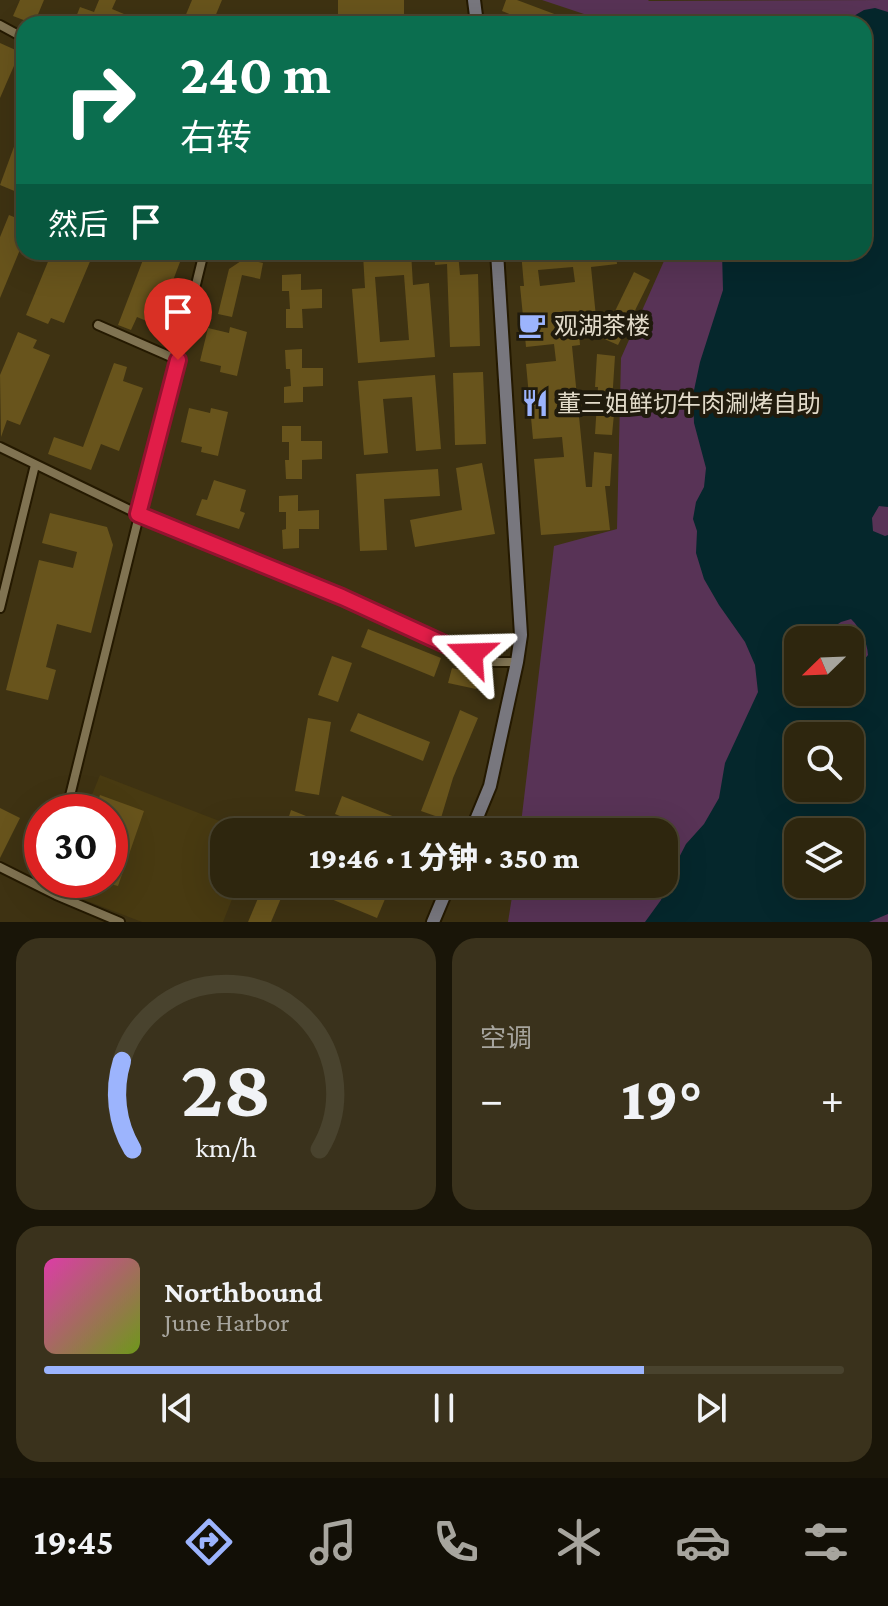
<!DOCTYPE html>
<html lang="zh">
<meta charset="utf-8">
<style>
:root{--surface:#2e260e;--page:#3a321c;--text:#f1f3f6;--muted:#a7a59e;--line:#49432e;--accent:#9cb4fd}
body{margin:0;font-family:"Crimson Pro","Noto Sans SC",serif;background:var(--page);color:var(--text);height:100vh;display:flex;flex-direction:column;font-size:30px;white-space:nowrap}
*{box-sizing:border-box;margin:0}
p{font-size:26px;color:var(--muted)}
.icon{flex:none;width:44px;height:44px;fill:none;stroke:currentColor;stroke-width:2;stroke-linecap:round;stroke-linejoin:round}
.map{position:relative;height:922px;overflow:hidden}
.sheet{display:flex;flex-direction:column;gap:16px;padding:16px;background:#191508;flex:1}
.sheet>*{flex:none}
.top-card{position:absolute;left:16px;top:16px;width:856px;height:244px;border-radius:24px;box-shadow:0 8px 32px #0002,0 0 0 2px var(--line);background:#0b6e4f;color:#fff;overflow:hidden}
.needle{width:52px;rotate:247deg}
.fabs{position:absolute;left:784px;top:626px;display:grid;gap:16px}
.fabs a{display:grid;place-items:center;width:80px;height:80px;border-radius:16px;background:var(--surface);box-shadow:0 8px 32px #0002,0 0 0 2px var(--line);font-size:40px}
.speed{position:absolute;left:24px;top:794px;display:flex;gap:16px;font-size:40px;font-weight:700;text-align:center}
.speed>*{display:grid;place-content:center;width:104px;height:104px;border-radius:50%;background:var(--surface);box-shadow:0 8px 32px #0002,0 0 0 2px var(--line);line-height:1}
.speed .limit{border:12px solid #d22;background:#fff;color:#111}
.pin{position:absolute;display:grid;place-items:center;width:68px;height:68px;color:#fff;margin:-82px -34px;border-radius:50% 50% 50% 0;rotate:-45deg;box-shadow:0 0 8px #0007}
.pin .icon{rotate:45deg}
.me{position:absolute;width:88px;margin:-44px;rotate:292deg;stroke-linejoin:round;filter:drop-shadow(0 0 6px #0008)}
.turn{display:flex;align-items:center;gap:28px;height:168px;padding:0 32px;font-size:36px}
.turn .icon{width:104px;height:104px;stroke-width:2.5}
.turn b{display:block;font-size:56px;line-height:68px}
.then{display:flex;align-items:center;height:76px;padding:0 32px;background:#0003;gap:16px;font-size:30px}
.big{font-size:60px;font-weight:800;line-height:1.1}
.sheet .widget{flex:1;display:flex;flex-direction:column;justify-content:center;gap:12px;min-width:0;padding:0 28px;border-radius:24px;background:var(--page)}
.sheet .dial{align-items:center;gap:0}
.dial svg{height:208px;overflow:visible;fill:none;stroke:var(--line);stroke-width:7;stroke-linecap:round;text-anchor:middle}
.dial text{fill:var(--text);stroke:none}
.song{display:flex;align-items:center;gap:24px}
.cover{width:96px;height:96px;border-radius:12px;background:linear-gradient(135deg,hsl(320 70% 55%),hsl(80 70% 35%))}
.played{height:8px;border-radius:4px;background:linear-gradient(90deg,var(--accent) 75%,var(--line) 75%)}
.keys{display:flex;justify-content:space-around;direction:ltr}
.heat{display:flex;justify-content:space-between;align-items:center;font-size:44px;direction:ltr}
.sheet .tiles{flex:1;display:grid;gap:16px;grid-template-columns:1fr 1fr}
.widget:last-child{grid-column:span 2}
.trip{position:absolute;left:210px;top:818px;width:468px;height:80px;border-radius:24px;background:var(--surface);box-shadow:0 8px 32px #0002,0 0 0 2px var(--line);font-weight:800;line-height:80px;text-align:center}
.menu{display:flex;height:128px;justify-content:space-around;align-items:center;background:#120f06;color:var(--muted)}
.menu .icon{width:56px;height:56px}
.menu .active{color:var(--accent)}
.menu b{font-size:36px;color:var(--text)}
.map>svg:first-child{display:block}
.built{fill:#483a11}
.green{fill:#583356;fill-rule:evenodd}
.water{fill:#05272c;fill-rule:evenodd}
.building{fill:#68541c;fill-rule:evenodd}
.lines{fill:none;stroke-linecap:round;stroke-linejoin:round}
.street-casing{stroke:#241900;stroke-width:12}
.secondary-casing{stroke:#241900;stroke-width:16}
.street{stroke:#807352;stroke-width:8}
.secondary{stroke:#78777e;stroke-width:12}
.route-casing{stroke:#92132f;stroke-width:20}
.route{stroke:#e11d48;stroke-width:14}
.labels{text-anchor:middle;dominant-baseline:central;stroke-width:8;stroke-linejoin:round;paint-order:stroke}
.poi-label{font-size:24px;fill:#e2dbca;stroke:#201b0d;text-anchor:start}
</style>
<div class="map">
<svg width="888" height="922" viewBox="0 0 888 922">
<rect width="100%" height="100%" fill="#3e3212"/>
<path class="built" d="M100,775l148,57h-24v52h14l-15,38h-81l-86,-33 3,-9h51v-68h-25z"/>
<path class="green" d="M542,0h106l1,1 239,-1v922h-380l6,-38h150v-52h-144l34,-286 63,-17 4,-171 47,-106h196v-228h-250zM798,640h52v52h-52zM798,736h52v52h-52zM798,832h52v52h-52z"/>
<path class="water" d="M875,8l13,4v495l-9,-1 -7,12 1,13 12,5 3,-1v379l-19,8h-224l16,-22 7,-21 18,-35 18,-20 15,-26 6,-35 33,-71 -3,-27 -10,-23 -26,-37 -15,-26 -8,-26 1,-22 -4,-12 3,-17 8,-15 2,-19 -12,-45 -1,-28 7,-33 23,-72 -1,-38h142v-228h-24l24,-14zM851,619c10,10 16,22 17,36l-9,11 -9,2v24h-52v-52h31v-10l12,-8zM798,736h52v52h-52zM798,832h52v52h-52z"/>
<g class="building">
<path d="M20,0h24l-10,24 -21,-8z"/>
<path d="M99,0h17l-4,9 12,5 -4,10h-28l-16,-7 4,-10 14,5z"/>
<path d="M192,0h30l-10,24h-30z"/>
<path d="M338,0h66v16l-66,-1z"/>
<path d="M506,0h11l40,15 -4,9h-25l1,-2 -27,-11z"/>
<path d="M0,43l20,9 -20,46z"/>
<path d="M23,122h1v73l-24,-10z"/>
<path d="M9,215l15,6v19l-24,58v-61z"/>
<path d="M52,252h42l-30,71 -13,-5 -3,6 -22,-9z"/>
<path d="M146,252h17l-1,3 18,7 -24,63 -19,-8 -6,13 -13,-5z"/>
<path d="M411,252l2,33 16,-2 6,74 -77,6 -6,-74 13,-1 -2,-33zM404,275l5,65 -29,2 -5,-65z"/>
<path d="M434,252h24l2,23 18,-1 2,72 -30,1 -3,-83 -12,1z"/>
<path d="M521,252h95l1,12 -26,3 5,50 -18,2 2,26 -8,1 14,141h6l2,-35 18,2 -2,32h-5l5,44 -69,5 -7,-76 30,-2 -2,-20 -29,2 -7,-75 30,-3 -2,-17 -28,3 -6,-61h4zM573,267l2,15 -35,4 -2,-16z"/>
<path d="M244,259l19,4 -3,16 -18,-4 -10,42 -14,-3 11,-45z"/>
<path d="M634,272l16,8 -32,65 -16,-7z"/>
<path d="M301,274v16l21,-1v19l-20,1 1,19h-17v-19h4l-1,-18h-7v-16z"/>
<path d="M230,327l17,5 -10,44 -17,-4 1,-6 -21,-5 8,-33 21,5z"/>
<path d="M18,332l19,8 -4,8 17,7 -30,70 -13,-5 -6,17 -1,-62z"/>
<path d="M302,349v19h21v18l-20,1v15l-19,1v-16l7,-1 -1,-17h-4l-1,-19z"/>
<path d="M597,354l18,2 -3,46 3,1 -3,32 -17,-1 3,-47h-3z"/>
<path d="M114,363l13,4 -4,14 20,7 -24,63 -18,-7 -10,26 -43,-16 6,-17 29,10z"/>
<path d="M483,372l3,72 -31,1 -2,-72z"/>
<path d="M435,375l6,74 -25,2 -4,-54 -29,2 5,54 -24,2 -6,-74z"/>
<path d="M189,408l21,5 1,-5 17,4 -10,44 -17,-4 1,-5 -21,-5z"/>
<path d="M282,426h19v15h21v18l-20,1v19h-16l-1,-19h4v-18h-7z"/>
<path d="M482,463l13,71 -80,13 -5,-27 52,-10 -6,-42z"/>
<path d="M438,469l2,27 -56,3 3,51 -27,1 -4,-77z"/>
<path d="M214,480l32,10 -6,21 5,2 -6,16 -43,-14 6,-16 5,1z"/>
<path d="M298,495v16l21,-1v19h-20v19l-16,1 -1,-19 4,-1v-17h-7v-16z"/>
<path d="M50,513l57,14 6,18 -22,88 -34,-9 -11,43 10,3 -8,30 -42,-10 33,-130 34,8 4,-16 -35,-9z"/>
<path d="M368,629l73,29 -7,19 -73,-30z"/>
<path d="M332,656l20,7 -14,39 -20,-7z"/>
<path d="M452,668l27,7 -3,14 -28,-6z"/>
<path d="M460,710l18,8 -25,60 -12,40 -20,-7z"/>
<path d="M358,713l72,29 -7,19 -73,-30z"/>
<path d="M308,718l23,4 -12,73 -24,-4z"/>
<path d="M100,795l44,16 -26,75 -8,-2v-72h-16z"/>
<path d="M342,796l73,29 -3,7h-33l-44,-18z"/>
<path d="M0,808l20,10 -20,40z"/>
<path d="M291,810l20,8 -5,14h-22z"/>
<path d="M264,884h23l-16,38h-23z"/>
<path d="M295,884h52l38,15 -8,19z"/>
</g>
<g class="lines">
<g class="street-casing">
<g id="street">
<path d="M0,25l24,13"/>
<path d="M98,325l80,35"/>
<path d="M0,447l138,67 204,83 107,49 43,16h25"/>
<path d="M0,608l35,-143"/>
<path d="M66,812l138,-560"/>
<path d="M0,867l56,28 64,27"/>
</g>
</g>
<g class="secondary-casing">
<g id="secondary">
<path d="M474,0l3,24"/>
<path d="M471,832l19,-46 27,-124 4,-27 -24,-383"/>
<path d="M433,922l16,-38"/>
</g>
</g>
<use href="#street" class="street"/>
<use href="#secondary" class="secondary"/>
</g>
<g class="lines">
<g class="route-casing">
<path id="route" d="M178,360l-40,154 204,83 107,49 22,8"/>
</g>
<use href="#route" class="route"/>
</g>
<defs>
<g id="cafe-bare" transform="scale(2.16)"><path d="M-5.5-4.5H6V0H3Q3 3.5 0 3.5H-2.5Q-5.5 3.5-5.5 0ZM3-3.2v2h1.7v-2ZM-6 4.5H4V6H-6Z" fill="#9cb4fd" stroke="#201b0d" stroke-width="2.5" paint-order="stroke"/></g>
<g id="restaurant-bare" transform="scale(2.16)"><path d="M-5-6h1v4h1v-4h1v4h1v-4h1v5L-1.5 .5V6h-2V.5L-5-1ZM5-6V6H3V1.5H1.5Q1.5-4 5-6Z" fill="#9cb4fd" stroke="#201b0d" stroke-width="2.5" paint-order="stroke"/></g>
</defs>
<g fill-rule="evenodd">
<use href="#cafe-bare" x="532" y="325"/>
<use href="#restaurant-bare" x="535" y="403"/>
</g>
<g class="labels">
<g class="poi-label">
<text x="554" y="325">观湖茶楼</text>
<text x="557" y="403">董三姐鲜切牛肉涮烤自助</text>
</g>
</g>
</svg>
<div class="fabs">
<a><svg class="needle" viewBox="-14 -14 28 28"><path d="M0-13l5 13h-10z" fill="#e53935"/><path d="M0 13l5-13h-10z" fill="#a7a59e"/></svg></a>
<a><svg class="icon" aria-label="search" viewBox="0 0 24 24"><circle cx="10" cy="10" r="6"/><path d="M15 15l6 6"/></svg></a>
<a><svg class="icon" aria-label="layers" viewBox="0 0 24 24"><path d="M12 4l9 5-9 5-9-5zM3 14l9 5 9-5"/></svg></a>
</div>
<div class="speed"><div class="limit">30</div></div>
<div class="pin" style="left:178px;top:360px;background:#d93025"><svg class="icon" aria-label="arrive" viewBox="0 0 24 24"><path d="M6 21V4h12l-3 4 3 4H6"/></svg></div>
<svg class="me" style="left:471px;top:654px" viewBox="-20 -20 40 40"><path d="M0-17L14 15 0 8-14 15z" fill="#e11d48" stroke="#fff" stroke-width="4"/></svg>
<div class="trip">19:46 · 1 分钟 · 350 m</div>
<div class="top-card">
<div class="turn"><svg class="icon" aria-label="right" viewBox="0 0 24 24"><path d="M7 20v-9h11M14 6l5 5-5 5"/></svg><div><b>240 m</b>右转</div></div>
<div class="then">然后<svg class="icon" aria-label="arrive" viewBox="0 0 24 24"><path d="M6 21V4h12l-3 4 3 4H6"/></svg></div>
</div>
</div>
<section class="sheet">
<div class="tiles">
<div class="widget dial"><svg viewBox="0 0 100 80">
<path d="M14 69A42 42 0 1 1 86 69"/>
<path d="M14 69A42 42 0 0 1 10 35" stroke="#9cb4fd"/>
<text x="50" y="56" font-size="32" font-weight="700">28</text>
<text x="50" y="72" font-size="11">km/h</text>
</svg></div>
<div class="widget"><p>空调</p>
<div class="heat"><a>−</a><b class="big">19°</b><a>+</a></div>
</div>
<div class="widget">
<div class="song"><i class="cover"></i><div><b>Northbound</b><p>June Harbor</p></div></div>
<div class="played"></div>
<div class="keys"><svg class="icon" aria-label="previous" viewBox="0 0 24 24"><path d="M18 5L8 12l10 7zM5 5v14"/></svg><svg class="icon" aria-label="pause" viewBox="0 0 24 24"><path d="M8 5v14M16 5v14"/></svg><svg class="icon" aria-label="next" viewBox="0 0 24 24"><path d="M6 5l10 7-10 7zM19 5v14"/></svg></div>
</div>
</div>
</section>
<nav class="menu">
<b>19:45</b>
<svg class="icon active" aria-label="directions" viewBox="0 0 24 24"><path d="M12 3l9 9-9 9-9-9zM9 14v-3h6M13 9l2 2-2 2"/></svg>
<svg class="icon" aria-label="music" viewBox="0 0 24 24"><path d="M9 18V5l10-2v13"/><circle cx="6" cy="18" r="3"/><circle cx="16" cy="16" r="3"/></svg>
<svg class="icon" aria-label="phone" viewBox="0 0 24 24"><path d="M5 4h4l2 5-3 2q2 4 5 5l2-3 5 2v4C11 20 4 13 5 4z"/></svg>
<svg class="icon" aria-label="climate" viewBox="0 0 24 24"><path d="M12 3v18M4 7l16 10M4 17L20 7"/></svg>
<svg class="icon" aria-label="car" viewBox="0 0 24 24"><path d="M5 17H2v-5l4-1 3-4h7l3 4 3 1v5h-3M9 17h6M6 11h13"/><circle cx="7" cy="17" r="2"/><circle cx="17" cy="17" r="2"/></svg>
<svg class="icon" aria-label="filters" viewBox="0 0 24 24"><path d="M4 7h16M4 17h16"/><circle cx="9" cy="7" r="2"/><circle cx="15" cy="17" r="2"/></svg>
</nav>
